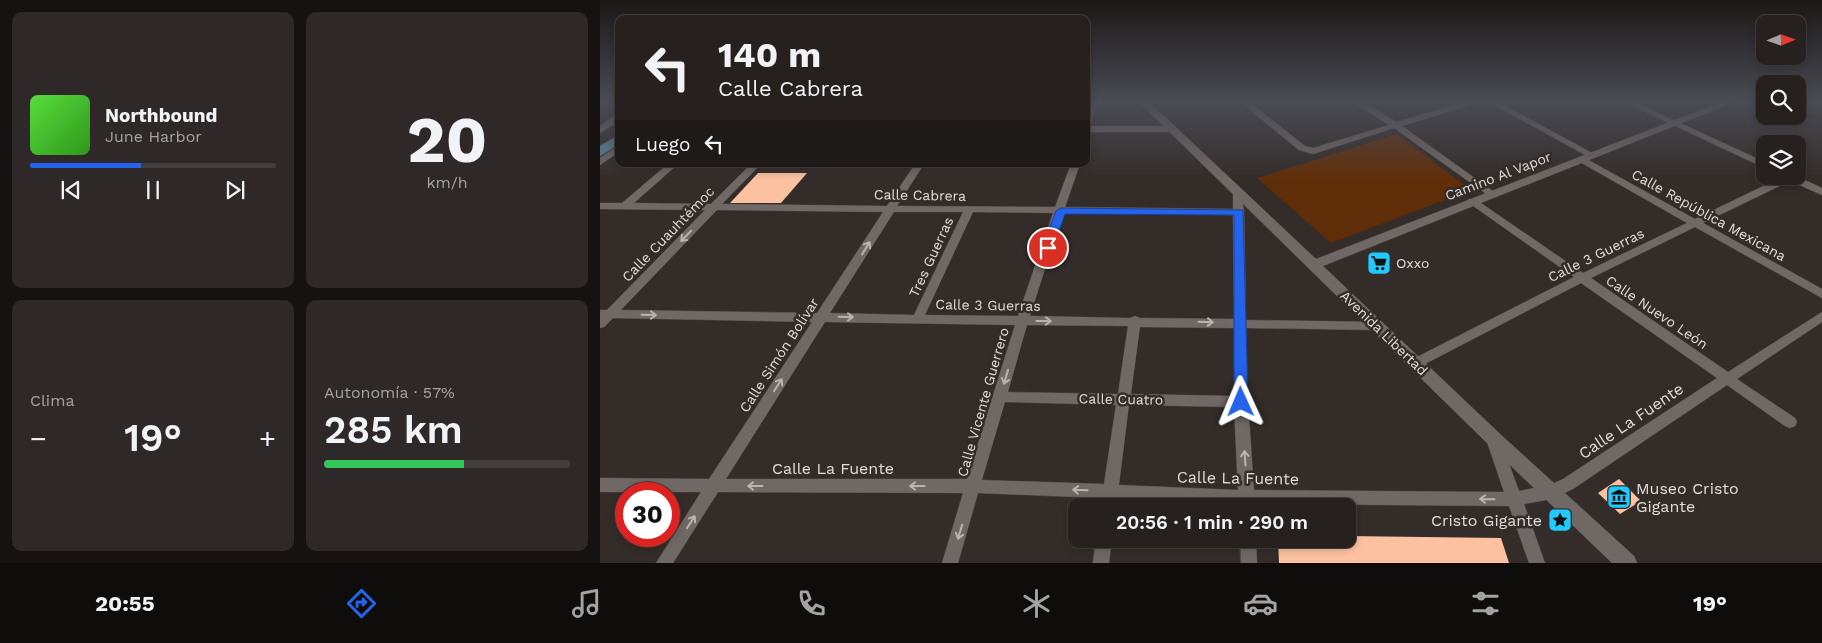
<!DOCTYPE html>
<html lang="es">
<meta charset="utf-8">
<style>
:root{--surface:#26211f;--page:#2e2928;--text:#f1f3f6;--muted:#a4a3a4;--line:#423e3d;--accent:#2563eb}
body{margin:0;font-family:"Work Sans",sans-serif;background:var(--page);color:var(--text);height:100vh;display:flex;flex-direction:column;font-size:19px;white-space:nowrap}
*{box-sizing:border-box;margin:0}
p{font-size:16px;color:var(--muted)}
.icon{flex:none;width:28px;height:28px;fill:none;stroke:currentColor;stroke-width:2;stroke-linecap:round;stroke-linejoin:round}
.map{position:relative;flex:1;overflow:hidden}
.details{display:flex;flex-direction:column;gap:12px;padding:12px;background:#151211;width:600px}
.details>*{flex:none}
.hud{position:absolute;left:15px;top:15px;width:475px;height:152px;border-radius:10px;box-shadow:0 2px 8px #0003,0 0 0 1px var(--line);background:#26211f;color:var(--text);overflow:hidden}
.needle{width:32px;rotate:88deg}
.fabs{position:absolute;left:1156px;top:15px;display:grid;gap:10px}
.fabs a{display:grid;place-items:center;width:50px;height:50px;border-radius:10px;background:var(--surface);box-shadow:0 2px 8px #0003,0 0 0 1px var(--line);font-size:25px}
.speed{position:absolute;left:15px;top:482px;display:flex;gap:10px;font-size:25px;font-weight:700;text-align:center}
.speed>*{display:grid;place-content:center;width:65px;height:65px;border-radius:50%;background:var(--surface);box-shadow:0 2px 8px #0003,0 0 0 1px var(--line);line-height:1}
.speed .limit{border:8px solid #d22;background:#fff;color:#111}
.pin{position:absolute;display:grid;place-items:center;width:42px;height:42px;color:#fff;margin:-21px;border:2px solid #fff;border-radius:50%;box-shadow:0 1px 5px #0007}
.me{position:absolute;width:55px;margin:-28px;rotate:359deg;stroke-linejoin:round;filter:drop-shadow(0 0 4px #0008)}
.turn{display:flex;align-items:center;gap:18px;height:105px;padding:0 20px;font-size:22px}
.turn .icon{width:65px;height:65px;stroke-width:2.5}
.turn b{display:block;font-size:35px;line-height:42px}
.then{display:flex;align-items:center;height:48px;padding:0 20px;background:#0003;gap:10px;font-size:19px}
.big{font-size:38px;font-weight:600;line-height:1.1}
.details .tile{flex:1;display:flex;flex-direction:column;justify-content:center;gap:8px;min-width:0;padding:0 18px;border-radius:10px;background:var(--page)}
.details .dial{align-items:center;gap:0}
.dial b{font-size:65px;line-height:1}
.song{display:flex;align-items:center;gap:15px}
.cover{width:60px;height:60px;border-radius:8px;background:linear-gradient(135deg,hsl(110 70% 55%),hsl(110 70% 35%))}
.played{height:5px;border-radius:2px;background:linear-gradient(90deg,var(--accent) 45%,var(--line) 45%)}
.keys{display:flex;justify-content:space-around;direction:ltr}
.heat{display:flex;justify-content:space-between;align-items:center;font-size:28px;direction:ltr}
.charge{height:8px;border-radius:4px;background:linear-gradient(90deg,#34c759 57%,var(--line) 0)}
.details .tiles{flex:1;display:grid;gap:12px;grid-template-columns:repeat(2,1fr)}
.trip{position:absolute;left:468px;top:498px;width:288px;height:50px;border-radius:10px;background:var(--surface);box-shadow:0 2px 8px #0003,0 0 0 1px var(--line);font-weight:600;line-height:50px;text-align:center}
.dock{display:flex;height:80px;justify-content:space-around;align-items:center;background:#0f0d0c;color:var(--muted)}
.dock .icon{width:35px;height:35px}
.dock .on{color:var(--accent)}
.dock b{font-size:22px;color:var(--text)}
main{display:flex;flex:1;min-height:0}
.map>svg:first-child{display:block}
.green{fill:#602d09}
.building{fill:#fcc1a1}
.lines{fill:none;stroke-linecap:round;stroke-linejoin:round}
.minor-casing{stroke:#4e4945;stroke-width:1}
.tertiary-casing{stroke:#4e4945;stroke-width:1}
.primary-casing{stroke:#4e4945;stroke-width:1}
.minor{fill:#706864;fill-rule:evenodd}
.tertiary{fill:#706864;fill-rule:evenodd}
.primary{fill:#5c8899;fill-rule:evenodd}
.oneway{stroke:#b9b3b1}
.route{fill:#2563eb;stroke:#184099}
.labels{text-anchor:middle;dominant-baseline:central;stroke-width:5;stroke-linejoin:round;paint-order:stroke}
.street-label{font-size:14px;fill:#e1dcda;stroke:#332c29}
.poi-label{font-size:14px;fill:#e1dcda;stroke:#332c29;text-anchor:start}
.near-street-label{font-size:16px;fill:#e1dcda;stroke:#332c29}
.near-poi-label{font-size:16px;fill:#e1dcda;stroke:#332c29;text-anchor:start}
</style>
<main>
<section class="details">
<div class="tiles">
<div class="tile">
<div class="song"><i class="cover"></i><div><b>Northbound</b><p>June Harbor</p></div></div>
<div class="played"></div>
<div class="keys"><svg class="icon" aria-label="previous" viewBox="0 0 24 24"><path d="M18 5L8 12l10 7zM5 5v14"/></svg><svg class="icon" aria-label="pause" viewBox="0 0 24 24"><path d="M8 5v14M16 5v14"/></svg><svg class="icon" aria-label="next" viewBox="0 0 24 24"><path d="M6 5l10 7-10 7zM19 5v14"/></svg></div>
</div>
<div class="tile dial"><b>20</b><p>km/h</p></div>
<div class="tile"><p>Clima</p>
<div class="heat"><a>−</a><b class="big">19°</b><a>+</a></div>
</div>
<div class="tile"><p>Autonomía · 57%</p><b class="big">285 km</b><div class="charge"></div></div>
</div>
</section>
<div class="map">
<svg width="1222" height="563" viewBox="0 0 1222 563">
<rect width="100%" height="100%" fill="#332c29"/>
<path class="green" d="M797,134l74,56 -140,53 -74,-65z"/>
<g class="building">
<path d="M158,173h49l-26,30h-51z"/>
<path d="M1019,479l22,22 -21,13 -22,-21z"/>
<path d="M746,536l155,2 8,25h-230l-1,-24h68z"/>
</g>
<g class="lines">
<g class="minor-casing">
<g id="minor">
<path d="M490,101h8l-8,25h83l4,3 -4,3h-87v-19z"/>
<path d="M639,101h9l57,45 8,2 76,-23 -38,-24h9l37,21 70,-21h11l-1,2 -75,23 95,68 -2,2h-6l-95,-68 -81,26 -14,-4z"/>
<path d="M887,101h9l100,54 -1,2h-6z"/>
<path d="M1022,101h10l133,61v6z"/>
<path d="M16,115h3v6l-19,12v-7z"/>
<path d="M19,145v7l-19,13v-7z"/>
<path d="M983,157l112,62 89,-43h12l26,12v7l-32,-14 -87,42 119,66v9l-127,-71 -104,51 137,94 94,-60v10l-85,57 58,39 2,4 -2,4 -5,2 -5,-2 -58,-41 -154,104 -21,10 -28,5 21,59h-16l-20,-57 -254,-2v2h-16v-2l-122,-5 -1,7h-16l1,-8 -123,-5 -20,70h-16l21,-70 -245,-1 -45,71h-17l45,-71h-101v-14l109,1 103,-157 -199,-4 -9,9 -4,1v-18h7l98,-100 -105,-1v-6h22l46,-39h10l-44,39 77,1 40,-40h10l-39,40 165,2 28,-42h9l-27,42 158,1 16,-43h9l-15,43 168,2v-16l5,-3 3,1 3,21 2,108 130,2 4,1 2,3 -2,3 -4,1 -130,-2 2,74 6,88 250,2 -17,-50 2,-4 5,-2 5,2 2,4 18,49 31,-6 13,-6 154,-101 -136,-95 -160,83 -5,2 -5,-2 -1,-3 1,-3 163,-83 -105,-74 -2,-2 2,-2h6l108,74 104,-50 -107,-61v-4zM117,210l166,2 -66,101 -196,-3zM294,212h69l-49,103 -84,-2zM373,212l80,1 -35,103 -93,-1zM463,213l170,2 1,104 -94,-1 -5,-2 -5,2 -100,-2zM225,322l190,3 -48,154h-241zM427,325l101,1 -10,68 -110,-2zM540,327l94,1v68l-103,-2zM405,402l111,3 -12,79 -122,-4zM529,405l105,2 4,83 -119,-5z"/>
<path d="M496,539h16l-3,24h-16z"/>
<path d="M640,539h16l1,24h-16z"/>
</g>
</g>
<g class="tertiary-casing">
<path id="tertiary" d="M538,101h10l168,158 408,-158h13l-414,165 176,167 135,123 3,7h-25l-125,-120z"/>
</g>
<g class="primary-casing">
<path id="primary" d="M19,135v9l-19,12v-10z"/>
</g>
<use href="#minor" class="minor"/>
<use href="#tertiary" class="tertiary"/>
<use href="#primary" class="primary"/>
</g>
<defs><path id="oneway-shaft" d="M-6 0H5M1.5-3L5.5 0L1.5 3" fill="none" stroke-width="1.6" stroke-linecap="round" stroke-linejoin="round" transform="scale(1.25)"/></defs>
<g class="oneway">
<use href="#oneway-shaft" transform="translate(86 236) rotate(134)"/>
<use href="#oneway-shaft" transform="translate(266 248) rotate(-58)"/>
<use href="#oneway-shaft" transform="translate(49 315) rotate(1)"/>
<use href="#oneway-shaft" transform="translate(246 317) rotate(1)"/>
<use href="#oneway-shaft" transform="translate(444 321)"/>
<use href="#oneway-shaft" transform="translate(606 322) rotate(2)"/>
<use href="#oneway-shaft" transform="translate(406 377) rotate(106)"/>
<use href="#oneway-shaft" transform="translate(178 385) rotate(-57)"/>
<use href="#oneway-shaft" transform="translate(645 458) rotate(-94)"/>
<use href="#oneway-shaft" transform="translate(155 486) rotate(-180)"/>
<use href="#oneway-shaft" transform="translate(317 486) rotate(-180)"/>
<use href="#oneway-shaft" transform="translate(480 490) rotate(-178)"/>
<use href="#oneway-shaft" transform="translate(887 499) rotate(-179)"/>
<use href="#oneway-shaft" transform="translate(91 522) rotate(-57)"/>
<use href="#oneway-shaft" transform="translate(360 532) rotate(107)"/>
</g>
<linearGradient id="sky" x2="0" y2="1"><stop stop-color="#1c1817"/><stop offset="0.56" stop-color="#4a4b54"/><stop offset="1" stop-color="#4a4b54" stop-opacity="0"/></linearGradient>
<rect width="1222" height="180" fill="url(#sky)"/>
<path class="route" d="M461,208l182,2 5,192 -2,4h-10l-2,-4v-187l-169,-1 -12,34 -1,2h-8l-2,-2 14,-37z"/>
<defs>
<g id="supermarket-square" transform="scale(1.25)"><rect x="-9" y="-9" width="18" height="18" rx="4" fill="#22c9fd" stroke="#332c29"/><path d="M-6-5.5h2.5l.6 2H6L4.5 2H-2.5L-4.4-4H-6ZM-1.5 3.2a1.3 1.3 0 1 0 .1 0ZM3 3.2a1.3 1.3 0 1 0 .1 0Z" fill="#111"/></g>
<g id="museum-square" transform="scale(1.25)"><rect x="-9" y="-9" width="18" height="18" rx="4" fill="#22c9fd" stroke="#332c29"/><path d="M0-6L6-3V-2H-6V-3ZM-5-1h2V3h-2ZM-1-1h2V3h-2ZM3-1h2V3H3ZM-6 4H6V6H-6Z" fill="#111"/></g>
<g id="sight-square" transform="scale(1.25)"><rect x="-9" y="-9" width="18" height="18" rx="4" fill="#22c9fd" stroke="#332c29"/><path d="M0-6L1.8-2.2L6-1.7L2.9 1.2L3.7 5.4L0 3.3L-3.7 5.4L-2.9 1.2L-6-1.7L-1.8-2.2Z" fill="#111"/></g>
</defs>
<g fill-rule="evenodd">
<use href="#supermarket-square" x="779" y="263"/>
<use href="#museum-square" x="1019" y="497"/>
<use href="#sight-square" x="960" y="520"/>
</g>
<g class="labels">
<g class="street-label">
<text transform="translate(898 176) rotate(-21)">Camino Al Vapor</text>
<text transform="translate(320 195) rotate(1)">Calle Cabrera</text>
<text transform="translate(1109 215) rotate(29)">Calle República Mexicana</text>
<text transform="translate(68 234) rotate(-46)">Calle Cuauhtémoc</text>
<text transform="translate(996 255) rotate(-26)">Calle 3 Guerras</text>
<text transform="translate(331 257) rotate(-65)">Tres Guerras</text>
<text transform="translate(388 305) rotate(1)">Calle 3 Guerras</text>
<text transform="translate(1057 312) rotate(34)">Calle Nuevo León</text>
<text transform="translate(784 333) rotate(44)">Avenida Libertad</text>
<text transform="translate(179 355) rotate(-57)">Calle Simón Bolívar</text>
<text transform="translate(521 399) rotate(1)">Calle Cuatro</text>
<text transform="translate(383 402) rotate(-74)">Calle Vicente Guerrero</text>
</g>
<g class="poi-label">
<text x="796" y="263">Oxxo</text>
</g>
<g class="near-street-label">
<text transform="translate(1031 421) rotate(-34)">Calle La Fuente</text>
<text x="233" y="468">Calle La Fuente</text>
<text transform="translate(638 478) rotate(1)">Calle La Fuente</text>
</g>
<g class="near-poi-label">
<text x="1036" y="488">Museo Cristo<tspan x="1036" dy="18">Gigante</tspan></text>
<text x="942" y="520" text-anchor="end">Cristo Gigante</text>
</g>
</g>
</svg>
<div class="fabs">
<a><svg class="needle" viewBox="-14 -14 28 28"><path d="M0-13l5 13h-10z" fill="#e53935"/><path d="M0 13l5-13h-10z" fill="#a4a3a4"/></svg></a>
<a><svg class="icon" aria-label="search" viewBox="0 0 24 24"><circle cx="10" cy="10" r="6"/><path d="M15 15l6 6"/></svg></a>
<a><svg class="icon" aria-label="layers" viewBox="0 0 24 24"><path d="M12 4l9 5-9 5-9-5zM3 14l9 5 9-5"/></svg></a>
</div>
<div class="speed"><div class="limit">30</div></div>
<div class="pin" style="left:448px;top:248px;background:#d93025"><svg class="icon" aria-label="arrive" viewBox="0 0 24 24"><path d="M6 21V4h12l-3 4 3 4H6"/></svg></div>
<svg class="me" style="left:641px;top:402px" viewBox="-20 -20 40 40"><path d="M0-17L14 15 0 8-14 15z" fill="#2563eb" stroke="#fff" stroke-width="4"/></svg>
<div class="trip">20:56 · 1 min · 290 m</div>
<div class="hud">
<div class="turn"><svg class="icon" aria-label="left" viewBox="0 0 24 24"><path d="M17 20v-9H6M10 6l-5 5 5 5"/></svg><div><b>140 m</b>Calle Cabrera</div></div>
<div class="then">Luego<svg class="icon" aria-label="left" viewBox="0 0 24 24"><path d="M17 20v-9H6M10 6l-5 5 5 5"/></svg></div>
</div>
</div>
</main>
<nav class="dock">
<b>20:55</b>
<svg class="icon on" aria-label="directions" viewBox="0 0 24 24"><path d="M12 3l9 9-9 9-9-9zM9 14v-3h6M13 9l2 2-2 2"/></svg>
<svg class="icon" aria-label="music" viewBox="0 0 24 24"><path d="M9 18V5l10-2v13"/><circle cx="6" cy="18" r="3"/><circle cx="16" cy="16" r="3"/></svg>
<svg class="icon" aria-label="phone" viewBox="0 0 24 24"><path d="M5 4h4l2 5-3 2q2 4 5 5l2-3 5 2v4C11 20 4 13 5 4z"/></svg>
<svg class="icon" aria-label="climate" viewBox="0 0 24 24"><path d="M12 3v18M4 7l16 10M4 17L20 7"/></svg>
<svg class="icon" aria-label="car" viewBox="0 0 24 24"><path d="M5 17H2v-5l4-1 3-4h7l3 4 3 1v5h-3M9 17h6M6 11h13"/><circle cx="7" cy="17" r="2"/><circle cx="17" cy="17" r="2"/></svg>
<svg class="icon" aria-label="filters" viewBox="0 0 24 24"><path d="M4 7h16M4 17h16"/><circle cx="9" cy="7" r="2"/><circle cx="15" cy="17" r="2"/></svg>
<b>19°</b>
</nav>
